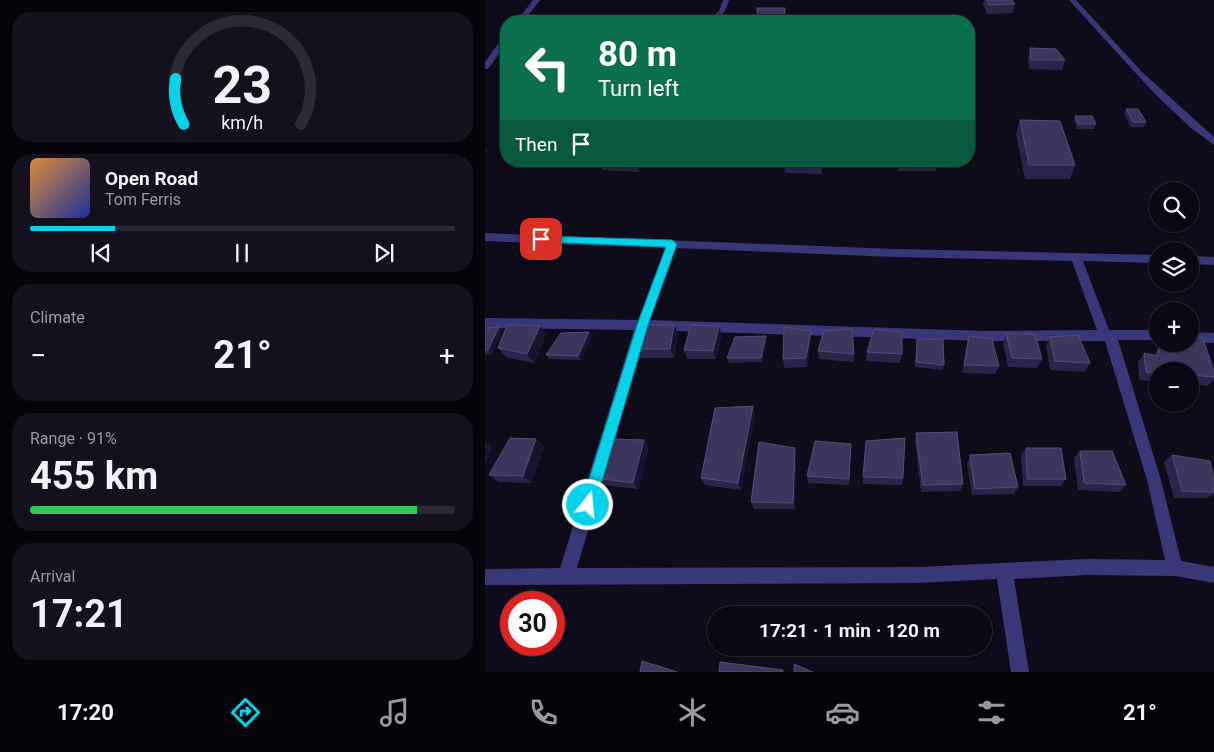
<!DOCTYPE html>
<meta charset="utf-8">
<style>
:root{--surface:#0a0814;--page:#13111d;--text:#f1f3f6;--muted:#999aa0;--line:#2a2934;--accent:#06d2ea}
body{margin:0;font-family:Roboto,sans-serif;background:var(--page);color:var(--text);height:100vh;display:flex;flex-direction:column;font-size:19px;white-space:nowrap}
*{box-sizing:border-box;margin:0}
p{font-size:16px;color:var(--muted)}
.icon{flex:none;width:28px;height:28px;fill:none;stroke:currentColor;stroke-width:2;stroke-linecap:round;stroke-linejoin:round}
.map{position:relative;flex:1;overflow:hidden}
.sheet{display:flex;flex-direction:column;gap:12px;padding:12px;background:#06040b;width:485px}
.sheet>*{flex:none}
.hud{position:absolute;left:15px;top:15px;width:475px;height:152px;border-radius:20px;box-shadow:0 1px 4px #0004,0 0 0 1px var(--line);background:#0b6e4f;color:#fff;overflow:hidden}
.fabs{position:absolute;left:664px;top:182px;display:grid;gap:10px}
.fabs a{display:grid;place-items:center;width:50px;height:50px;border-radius:50%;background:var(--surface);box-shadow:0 1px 4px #0004,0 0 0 1px var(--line);font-size:25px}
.speed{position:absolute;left:15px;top:591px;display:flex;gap:10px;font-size:25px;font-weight:700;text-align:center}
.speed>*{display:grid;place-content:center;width:65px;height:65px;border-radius:50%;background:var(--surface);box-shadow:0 1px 4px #0004,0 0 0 1px var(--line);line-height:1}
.speed .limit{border:8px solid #d22;background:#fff;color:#111}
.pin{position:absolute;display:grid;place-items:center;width:42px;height:42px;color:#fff;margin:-21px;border-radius:10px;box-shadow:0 2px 8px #0006}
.me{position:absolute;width:55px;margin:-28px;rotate:17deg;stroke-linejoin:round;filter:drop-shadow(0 0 4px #0008)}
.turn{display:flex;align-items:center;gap:18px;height:105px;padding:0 15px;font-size:22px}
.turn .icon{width:65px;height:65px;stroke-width:2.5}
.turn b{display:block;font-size:35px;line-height:42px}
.then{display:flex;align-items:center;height:48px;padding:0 15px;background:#0003;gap:10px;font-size:19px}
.big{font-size:38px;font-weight:700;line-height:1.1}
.sheet .card{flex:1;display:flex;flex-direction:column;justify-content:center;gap:8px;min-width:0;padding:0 18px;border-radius:20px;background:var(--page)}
.sheet .dial{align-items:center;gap:0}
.dial svg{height:130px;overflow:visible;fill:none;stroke:var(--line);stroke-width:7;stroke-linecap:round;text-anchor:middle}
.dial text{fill:var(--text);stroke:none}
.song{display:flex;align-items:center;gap:15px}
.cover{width:60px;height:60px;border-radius:8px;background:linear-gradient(135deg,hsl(30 70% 55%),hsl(230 70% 35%))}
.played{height:5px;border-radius:2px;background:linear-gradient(90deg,var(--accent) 20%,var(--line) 20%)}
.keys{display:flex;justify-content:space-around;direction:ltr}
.heat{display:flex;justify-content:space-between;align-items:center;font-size:28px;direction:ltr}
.charge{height:8px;border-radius:4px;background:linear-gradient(90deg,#34c759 91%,var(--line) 0)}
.trip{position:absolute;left:222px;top:606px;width:285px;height:50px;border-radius:25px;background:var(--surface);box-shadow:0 1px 4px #0004,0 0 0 1px var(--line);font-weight:700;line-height:50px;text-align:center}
.menu{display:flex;height:80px;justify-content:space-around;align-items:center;background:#040308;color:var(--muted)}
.menu .icon{width:35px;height:35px}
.menu .current{color:var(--accent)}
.menu b{font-size:22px;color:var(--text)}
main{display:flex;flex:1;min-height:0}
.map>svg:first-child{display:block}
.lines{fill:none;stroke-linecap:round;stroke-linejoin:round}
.street{fill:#3a3779;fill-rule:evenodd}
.wall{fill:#2b2449}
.shaded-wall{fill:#18132e}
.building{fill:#3d365c;stroke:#534c75}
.route{fill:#06d2ea;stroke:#048898}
</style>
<main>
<section class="sheet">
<div class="card dial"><svg viewBox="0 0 100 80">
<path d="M14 69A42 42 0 1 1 86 69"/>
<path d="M14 69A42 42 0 0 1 9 41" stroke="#06d2ea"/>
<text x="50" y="56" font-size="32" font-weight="700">23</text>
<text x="50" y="72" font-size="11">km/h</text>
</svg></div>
<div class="card">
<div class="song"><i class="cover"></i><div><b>Open Road</b><p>Tom Ferris</p></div></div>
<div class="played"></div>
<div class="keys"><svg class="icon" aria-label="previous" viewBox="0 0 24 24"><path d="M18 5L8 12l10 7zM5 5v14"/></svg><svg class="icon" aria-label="pause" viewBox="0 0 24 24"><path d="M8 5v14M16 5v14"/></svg><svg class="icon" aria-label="next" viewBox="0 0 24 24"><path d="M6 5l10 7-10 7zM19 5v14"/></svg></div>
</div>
<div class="card"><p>Climate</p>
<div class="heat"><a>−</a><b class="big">21°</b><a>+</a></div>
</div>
<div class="card"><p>Range · 91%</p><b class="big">455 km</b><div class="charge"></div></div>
<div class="card"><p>Arrival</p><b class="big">17:21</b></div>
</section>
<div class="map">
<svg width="729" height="672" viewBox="0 0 729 672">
<rect width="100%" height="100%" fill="#0e0b1b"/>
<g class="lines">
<g class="street">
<path d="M48,0h7l-16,21h-7z"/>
<path d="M238,0h6c-4,12 -8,21 -22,21l12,-10z"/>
<path d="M584,0h7l66,72 72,65v8l-23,-17 -37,-35z"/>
<path d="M18,37h3v7l-18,25h-3v-7z"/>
<path d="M0,233l409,16 263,6v8l-74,-2 26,69h48v10h-39l43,140 20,81 33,6v16l-39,-7 -88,-1 -73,4 15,93h-18l-14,-93 -80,4 -432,2v-16l75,-1 74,-238 -149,-2v-10l153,2 27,-72 -180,-7zM191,248l218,9 178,4 25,69 -111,1 -336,-11zM162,330l339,11h119l42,139 18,80 -78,-1 -170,8 -340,1z"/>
<path d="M705,256l24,1v8l-24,-1z"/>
<path d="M705,332l24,1v10l-24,-1z"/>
</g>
</g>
<g class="wall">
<path d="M499,0h28l3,4 -2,9 -26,1 -4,-10z"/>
<path d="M272,17h29l-1,4h-27z"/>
<path d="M545,48l35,12 -3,10 -33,-1 -1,-11z"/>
<path d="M641,109l20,13 -2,5h-13l-7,-13z"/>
<path d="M590,116l21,8 -2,5h-17l-3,-8z"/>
<path d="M535,120l55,45 -5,14h-45l-9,-45z"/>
<path d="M39,161h34l-2,3 -32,-2z"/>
<path d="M114,161h42l-2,11 -37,-2z"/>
<path d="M198,161h36l-2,7h-32z"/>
<path d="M337,161v13l-37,-1 -1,-9z"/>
<path d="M414,161h39l-2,10h-38z"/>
<path d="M55,326l6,9 -12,28 -28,-6 -8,-9z"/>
<path d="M234,326l3,9 -6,24h-29l-3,-9z"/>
<path d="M14,327l3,5 -10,22 -7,1v-27z"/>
<path d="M193,334l-4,24h-37l-5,-9z"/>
<path d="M521,334l36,25 -5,9 -29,-1 -5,-24z"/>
<path d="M107,336l-11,24 -32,-1 -3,-4z"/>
<path d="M484,336l30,30 -4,8 -33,-1 5,-28z"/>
<path d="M565,337l40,26 -5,9 -35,-2 -4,-24z"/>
<path d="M282,340l-5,22 -33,1 -2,-5z"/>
<path d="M326,340l-4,27 -23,1 -1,-9z"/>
<path d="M432,344l27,21 -1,5 -28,-3z"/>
<path d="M686,344h15l28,28v7l-6,7 -18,-2v-13h-33v11l-18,-2 -1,-18 6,-9 10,2 5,-8 7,3z"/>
<path d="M333,351l36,3v8l-35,-3z"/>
<path d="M382,352l35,2 -2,9 -34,-2z"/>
<path d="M268,406l2,8 -14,76 -36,-5 -4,-7z"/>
<path d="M431,433l47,51 -3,7 -39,1 -6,-51z"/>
<path d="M51,439l8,8 -13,36 -33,-1 -9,-7z"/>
<path d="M159,440l5,7 -11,42 -36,-4 -7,-7z"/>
<path d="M381,441l37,37 -1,7 -39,-1z"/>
<path d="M366,444l-2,41 -41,-2 -1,-7z"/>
<path d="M541,448l40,31 -5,7h-38l-2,-31z"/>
<path d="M595,451l46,34 -7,7 -41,-2 -4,-32z"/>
<path d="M311,455l-1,54h-41l-3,-7z"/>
<path d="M485,455l48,32 -4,7 -42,1 -5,-32z"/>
<path d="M687,455l42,24v15l-6,4h-34l-10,-36z"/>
</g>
<g class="shaded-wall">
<path d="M300,8l1,9 -1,4h-1v-3z"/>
<path d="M0,147l3,4 -3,3z"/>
<path d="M150,161h6l-2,11 -4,-10z"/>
<path d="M231,161h3l-2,7z"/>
<path d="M189,325l4,9 -4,24 -4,-9z"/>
<path d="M55,326l6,9 -12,28 -7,-9z"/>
<path d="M234,326l3,9 -6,24 -3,-8z"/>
<path d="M14,327l3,5 -10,22 -4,-4z"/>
<path d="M326,331v9l-4,27 -1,-9z"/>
<path d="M104,332l3,4 -11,24 -3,-4z"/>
<path d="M281,336l1,4 -5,22 -1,-4z"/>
<path d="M268,406l2,8 -14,76 -3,-7z"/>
<path d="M51,439l8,8 -13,36 -8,-7z"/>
<path d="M0,440l7,7 -7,19z"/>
<path d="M159,440l5,7 -11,42 -5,-6z"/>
<path d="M310,448l1,7 -1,54 -2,-6z"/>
</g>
<g class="building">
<path d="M502,0h25l3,4 -26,1z"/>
<path d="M272,8h28l-1,10 -27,-1z"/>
<path d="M545,48l26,1 9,11h-34z"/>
<path d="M641,109h12l8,13h-13z"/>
<path d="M590,116h17l4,8h-17z"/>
<path d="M535,120l40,1 15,44h-46z"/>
<path d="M127,161h23v1z"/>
<rect x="299" y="161" width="38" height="3"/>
<path d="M22,325l33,1 -13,28 -29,-6z"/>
<path d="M160,325h29l-4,24h-38z"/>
<path d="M206,325l28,1 -6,25 -29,-1z"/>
<path d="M14,327l-11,23h-3v-22z"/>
<path d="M299,327l27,4 -5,27 -23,1z"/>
<path d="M367,329l2,25 -36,-3 6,-20z"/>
<path d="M389,329l28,3v22l-35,-2z"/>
<path d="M104,332l-11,24 -32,-1 15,-22z"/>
<path d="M521,334h29l7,25 -30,-1z"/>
<path d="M593,335l12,28 -35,-2 -5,-24z"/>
<path d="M281,336l-5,22h-34l8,-21z"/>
<path d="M484,336l23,3 7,27 -35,-1z"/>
<path d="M705,337l13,1 11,34v5l-24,-2v-4h-33v2l-11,-1 -2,-19 14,3 1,-9 12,5 1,-8h3l16,6 -5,-6h4z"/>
<path d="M432,339h26l1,26 -28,-3z"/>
<path d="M268,406l-15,77 -37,-5 14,-70z"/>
<path d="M472,432l6,52 -40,1 -7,-52z"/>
<path d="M25,438l26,1 -13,37 -34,-1z"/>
<path d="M420,438l-2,40 -40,-1 3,-36z"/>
<path d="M126,439l33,1 -11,43 -38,-5z"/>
<path d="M330,441l36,3 -2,35 -42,-3z"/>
<path d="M274,442l36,6 -2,55 -42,-1z"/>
<path d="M541,448h35l5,31h-39z"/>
<path d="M595,451h32l14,34 -42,-2z"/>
<path d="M525,453l8,34 -43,2 -5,-34z"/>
<path d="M687,455l38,6 4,18v13l-32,-1z"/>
<path d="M157,661l35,11h-37z"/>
<path d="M235,662l63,8v2h-64z"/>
<path d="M309,664l19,8h-19z"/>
</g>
<path class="route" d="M56,236l131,4 5,4 -29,81 -53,180 -2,5 -5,2 -5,-2 -2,-5 56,-180 29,-78 -125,-5 -5,-3z"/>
</svg>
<div class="fabs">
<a><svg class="icon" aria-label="search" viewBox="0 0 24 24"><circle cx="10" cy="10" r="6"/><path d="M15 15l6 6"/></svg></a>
<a><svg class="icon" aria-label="layers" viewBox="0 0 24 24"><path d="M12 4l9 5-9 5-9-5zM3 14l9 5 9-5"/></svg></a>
<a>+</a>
<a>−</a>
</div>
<div class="speed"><div class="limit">30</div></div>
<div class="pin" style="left:56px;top:239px;background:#d93025"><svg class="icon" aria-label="arrive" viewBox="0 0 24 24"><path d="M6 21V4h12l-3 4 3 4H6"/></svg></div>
<svg class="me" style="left:103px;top:505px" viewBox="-20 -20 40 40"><circle r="17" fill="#06d2ea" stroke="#fff" stroke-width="3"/><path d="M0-11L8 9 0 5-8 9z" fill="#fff"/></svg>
<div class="trip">17:21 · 1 min · 120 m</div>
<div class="hud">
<div class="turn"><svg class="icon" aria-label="left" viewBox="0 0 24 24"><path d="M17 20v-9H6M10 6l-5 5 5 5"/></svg><div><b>80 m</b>Turn left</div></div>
<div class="then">Then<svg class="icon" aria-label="arrive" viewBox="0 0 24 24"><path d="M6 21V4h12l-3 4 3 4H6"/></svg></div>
</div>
</div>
</main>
<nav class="menu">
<b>17:20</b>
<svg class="icon current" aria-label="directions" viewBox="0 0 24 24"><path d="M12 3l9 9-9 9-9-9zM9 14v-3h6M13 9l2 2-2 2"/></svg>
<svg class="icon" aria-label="music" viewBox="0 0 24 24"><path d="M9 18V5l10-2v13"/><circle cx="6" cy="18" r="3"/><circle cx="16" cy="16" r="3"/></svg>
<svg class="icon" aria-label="phone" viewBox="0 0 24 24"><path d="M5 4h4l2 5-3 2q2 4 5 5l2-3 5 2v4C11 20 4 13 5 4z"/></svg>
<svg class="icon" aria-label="climate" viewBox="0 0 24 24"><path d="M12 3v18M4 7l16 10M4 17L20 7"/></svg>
<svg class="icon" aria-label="car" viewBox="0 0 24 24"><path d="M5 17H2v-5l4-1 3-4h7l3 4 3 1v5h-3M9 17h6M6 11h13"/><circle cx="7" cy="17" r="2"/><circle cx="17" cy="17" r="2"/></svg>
<svg class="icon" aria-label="filters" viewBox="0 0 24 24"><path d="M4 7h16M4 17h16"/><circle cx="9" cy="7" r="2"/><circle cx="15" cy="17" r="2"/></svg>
<b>21°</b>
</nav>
